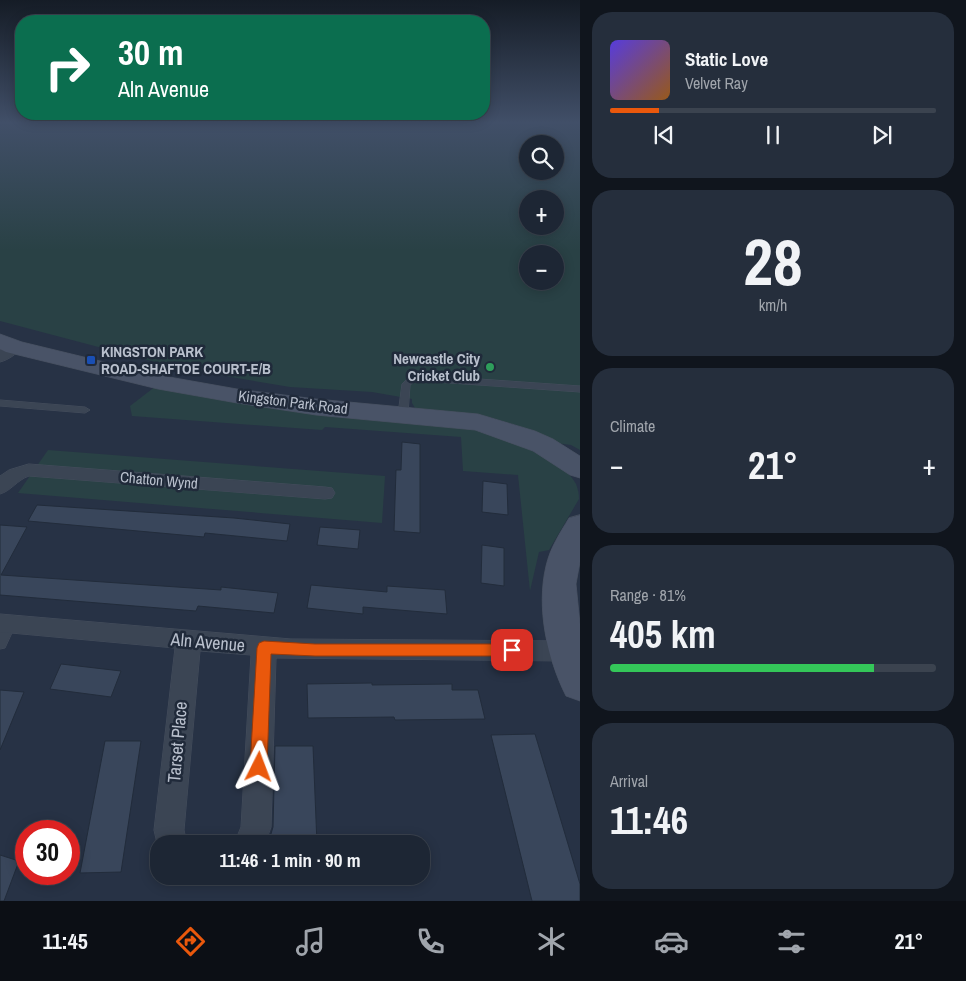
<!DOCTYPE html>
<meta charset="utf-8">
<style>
:root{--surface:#1d2634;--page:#252e3c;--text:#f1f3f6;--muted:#a0a5ac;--line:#3b434f;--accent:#ea580c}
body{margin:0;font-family:"Archivo Narrow",sans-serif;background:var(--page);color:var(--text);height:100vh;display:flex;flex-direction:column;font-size:19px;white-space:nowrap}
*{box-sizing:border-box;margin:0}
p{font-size:16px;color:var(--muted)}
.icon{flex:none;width:28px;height:28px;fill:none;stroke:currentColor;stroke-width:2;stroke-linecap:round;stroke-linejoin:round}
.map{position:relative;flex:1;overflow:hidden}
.side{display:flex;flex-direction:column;gap:12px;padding:12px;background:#10151d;width:386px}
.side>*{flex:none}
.hud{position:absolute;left:15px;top:15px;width:475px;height:105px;border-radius:20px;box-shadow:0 2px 12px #0003,0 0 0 1px var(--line);background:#0b6e4f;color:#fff;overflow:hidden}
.tools{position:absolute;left:519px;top:135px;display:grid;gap:10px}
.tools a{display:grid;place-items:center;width:45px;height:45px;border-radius:50%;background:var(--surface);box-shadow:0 2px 12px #0003,0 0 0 1px var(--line);font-size:25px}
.speed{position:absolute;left:15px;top:820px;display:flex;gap:10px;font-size:25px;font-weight:700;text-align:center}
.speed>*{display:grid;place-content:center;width:65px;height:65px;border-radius:50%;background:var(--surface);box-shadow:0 2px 12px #0003,0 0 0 1px var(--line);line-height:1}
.speed .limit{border:8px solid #d22;background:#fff;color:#111}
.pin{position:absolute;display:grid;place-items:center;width:42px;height:42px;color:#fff;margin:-21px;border-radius:10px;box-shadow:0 2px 8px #0006}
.me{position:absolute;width:55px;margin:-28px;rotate:3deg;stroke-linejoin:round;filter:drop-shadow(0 0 4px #0008)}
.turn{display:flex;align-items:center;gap:18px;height:105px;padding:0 20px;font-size:22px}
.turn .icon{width:65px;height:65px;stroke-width:2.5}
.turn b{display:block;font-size:35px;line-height:42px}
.big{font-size:38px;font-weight:700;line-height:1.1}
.side .card{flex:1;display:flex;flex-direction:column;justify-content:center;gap:8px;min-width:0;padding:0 18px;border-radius:20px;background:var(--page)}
.side .dial{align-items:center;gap:0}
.dial b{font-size:65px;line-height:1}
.song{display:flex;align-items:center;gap:15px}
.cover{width:60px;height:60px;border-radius:8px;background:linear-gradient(135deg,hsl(250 70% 55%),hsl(30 70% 35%))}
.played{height:5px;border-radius:2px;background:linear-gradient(90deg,var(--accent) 15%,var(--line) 15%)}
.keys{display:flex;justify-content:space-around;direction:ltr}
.heat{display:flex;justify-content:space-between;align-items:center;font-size:28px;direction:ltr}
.charge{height:8px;border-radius:4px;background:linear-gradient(90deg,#34c759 81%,var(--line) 0)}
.trip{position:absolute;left:150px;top:835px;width:280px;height:50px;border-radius:20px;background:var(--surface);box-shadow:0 2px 12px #0003,0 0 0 1px var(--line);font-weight:700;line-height:50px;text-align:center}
.dock{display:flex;height:80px;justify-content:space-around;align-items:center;background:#0c0f15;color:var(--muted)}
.dock .icon{width:35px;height:35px}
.dock .on{color:var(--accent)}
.dock b{font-size:22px;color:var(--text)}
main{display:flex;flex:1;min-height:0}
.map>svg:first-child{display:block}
.green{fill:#294145;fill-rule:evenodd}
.building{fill:#39465b;stroke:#222c3b}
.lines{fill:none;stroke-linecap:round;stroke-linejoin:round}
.lane-casing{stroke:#454e5d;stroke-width:1}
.street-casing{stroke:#454e5d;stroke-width:1}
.secondary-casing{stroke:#454e5d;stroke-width:1}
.lane{fill:#3b4554;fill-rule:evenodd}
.street{fill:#3b4554;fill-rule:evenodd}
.secondary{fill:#495367;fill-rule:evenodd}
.route{fill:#ea580c;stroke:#983908}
.transit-dot{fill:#1a4fb4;stroke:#202a3a;stroke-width:2}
.leisure-dot{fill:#2e9e5b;stroke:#202a3a;stroke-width:2}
.labels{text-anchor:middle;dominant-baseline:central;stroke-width:5;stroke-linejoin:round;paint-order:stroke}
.poi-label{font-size:15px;font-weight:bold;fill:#b9c0cd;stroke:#202a3a;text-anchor:start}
.street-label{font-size:15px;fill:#b9c0cd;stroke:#202a3a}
.near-street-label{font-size:18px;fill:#b9c0cd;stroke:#202a3a}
</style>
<main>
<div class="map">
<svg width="580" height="901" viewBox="0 0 580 901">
<rect width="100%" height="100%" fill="#273245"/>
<g class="green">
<path d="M4,123h576v327l-9,-5 -15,-2 -40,-18 -24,-7 -77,-10 -3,-5v-4l-40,-7 -82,-5 -112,-19 -178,-47v-195zM528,144h27v27h-27zM528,199h27v27h-27zM528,254h27v27h-27z"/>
<path d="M156,386l323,43c25,10 85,30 97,55 2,5 3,10 3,15l-30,51 -10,2 -9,39 -12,-116 -55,-4 -2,-34 -136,-10 -3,3 -190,-14 -2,-10z"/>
<path d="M48,450l337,26 -3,47 -364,-30z"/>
</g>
<g class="building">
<path d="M402,442l18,2v89l-26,-2 2,-61h5z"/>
<path d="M483,481l24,3 1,31 -26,-3z"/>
<path d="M37,505l197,13 56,6 -3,17 -82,-8 -1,4 -176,-16z"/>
<path d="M0,525l27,2 -26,48 220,15v-3l57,6 -4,20 -76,-7 -2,5 -196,-16z"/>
<path d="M320,527l40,3 -2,19 -41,-4z"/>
<path d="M482,545l22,3v38l-23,-3z"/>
<path d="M311,585l76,7v-6l58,4 2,24 -84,-7v7l-56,-6z"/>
<path d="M61,664l60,7 -10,26 -61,-8z"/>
<path d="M372,683v2l80,-1v6h26l7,29 -90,1 -1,-3 -86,1 -1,-34z"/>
<path d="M0,690l24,2 -24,58z"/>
<path d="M535,734l45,150v17h-48l-41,-166z"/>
<path d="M105,741h36l-20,131 -41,1z"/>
<path d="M275,746h38l4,98h-49l5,-17z"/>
<path d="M0,855l19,6 -15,40h-4z"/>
</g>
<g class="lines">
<g class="lane-casing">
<g id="lane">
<path d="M421,375l159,11v6l-159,-11 -7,1 -4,3 -2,29 -2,2h-6l-2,-2 4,-30 6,-6z"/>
<path d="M0,400l85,7 5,3 -5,3 -85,-7z"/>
<path d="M10,619l5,1 1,4 -11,24 -5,1v-18l5,-11z"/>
</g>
</g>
<g class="street-casing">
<g id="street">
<path d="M14,342l5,2 3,3c-5,7 -14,13 -22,15v-12z"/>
<path d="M29,464l296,23 7,1 3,5 -3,5 -7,1 -296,-23c-12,4 -18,15 -29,18v-18l9,-6z"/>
<path d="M0,614l291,25 276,2 9,3 4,7 -4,7 -9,3 -291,-3 -5,169 -6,17h-31l7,-17 10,-172 -51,-4 -16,179 3,14h-28v8l-5,-22 21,-182 -175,-16z"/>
</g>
</g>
<g class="secondary-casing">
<g id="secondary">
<path d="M0,334l22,8 136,33 79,14 79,10 162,15 57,17 18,8 27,17v22l-10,-3 -37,-24 -58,-21 -159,-15 -79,-12 -79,-14 -152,-37 -6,-3z"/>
<path d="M580,515v47l-4,22 4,40v77l-14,-5c-19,-38 -30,-88 -20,-130 4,-18 14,-33 23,-48z"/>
</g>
</g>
<use href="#lane" class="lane"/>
<use href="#street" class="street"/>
<use href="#secondary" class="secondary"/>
</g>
<linearGradient id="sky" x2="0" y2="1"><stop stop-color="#151c26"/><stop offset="0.49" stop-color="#414f68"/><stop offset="1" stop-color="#414f68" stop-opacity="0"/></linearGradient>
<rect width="580" height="250" fill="url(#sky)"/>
<path class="route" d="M264,641l51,3h197l5,2 2,4 -2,4 -5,2h-197l-44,-2 -4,113 -2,6 -6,2 -7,-2 -2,-6 7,-119 2,-5z"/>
<rect class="transit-dot" x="86" y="355" width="10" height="10" rx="2.5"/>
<circle class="leisure-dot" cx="490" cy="367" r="5"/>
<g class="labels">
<g class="poi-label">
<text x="101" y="351">KINGSTON PARK<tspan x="101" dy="17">ROAD-SHAFTOE COURT-E/B</tspan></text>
<text x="480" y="358" text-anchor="end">Newcastle City<tspan x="480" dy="17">Cricket Club</tspan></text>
</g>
<g class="street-label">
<text transform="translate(293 402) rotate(7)">Kingston Park Road</text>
<text transform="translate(159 480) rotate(5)">Chatton Wynd</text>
</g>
<g class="near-street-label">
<text transform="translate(208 642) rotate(5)">Aln Avenue</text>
<text transform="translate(177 742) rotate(-85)">Tarset Place</text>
</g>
</g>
</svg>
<div class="tools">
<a><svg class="icon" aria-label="search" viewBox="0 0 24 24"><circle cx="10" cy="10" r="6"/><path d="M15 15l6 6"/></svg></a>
<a>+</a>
<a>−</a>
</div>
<div class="speed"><div class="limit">30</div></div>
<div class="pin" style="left:512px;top:650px;background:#d93025"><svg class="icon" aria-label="arrive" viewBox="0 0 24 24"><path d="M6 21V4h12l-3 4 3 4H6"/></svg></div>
<svg class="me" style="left:259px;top:767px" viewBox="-20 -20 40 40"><path d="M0-17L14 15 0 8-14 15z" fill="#ea580c" stroke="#fff" stroke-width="4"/></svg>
<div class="trip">11:46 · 1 min · 90 m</div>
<div class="hud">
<div class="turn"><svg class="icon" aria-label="right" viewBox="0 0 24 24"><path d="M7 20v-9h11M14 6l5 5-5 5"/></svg><div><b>30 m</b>Aln Avenue</div></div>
</div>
</div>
<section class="side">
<div class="card">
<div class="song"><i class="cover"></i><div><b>Static Love</b><p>Velvet Ray</p></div></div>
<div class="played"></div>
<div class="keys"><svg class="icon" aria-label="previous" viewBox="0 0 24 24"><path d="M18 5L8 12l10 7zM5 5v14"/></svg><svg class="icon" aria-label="pause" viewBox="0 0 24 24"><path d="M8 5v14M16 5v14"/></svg><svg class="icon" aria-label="next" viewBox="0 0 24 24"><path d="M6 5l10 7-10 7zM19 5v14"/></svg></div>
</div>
<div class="card dial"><b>28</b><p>km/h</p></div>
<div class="card"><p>Climate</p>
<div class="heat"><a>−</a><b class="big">21°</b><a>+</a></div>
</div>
<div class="card"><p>Range · 81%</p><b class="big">405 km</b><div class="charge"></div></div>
<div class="card"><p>Arrival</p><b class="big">11:46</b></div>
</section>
</main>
<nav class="dock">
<b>11:45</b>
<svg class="icon on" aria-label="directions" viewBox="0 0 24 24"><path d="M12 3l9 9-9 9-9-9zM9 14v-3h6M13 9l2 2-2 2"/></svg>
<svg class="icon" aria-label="music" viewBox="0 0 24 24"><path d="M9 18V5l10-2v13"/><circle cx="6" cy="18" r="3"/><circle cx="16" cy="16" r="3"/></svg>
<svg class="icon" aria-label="phone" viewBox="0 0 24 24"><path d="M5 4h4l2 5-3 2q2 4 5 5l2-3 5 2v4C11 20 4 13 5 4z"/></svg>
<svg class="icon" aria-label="climate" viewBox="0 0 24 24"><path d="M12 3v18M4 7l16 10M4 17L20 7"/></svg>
<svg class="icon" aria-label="car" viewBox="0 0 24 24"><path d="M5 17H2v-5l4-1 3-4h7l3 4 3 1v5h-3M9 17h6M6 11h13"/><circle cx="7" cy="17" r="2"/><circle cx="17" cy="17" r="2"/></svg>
<svg class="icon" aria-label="filters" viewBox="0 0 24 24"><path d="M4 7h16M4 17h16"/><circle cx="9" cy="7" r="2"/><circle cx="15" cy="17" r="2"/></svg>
<b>21°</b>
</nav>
